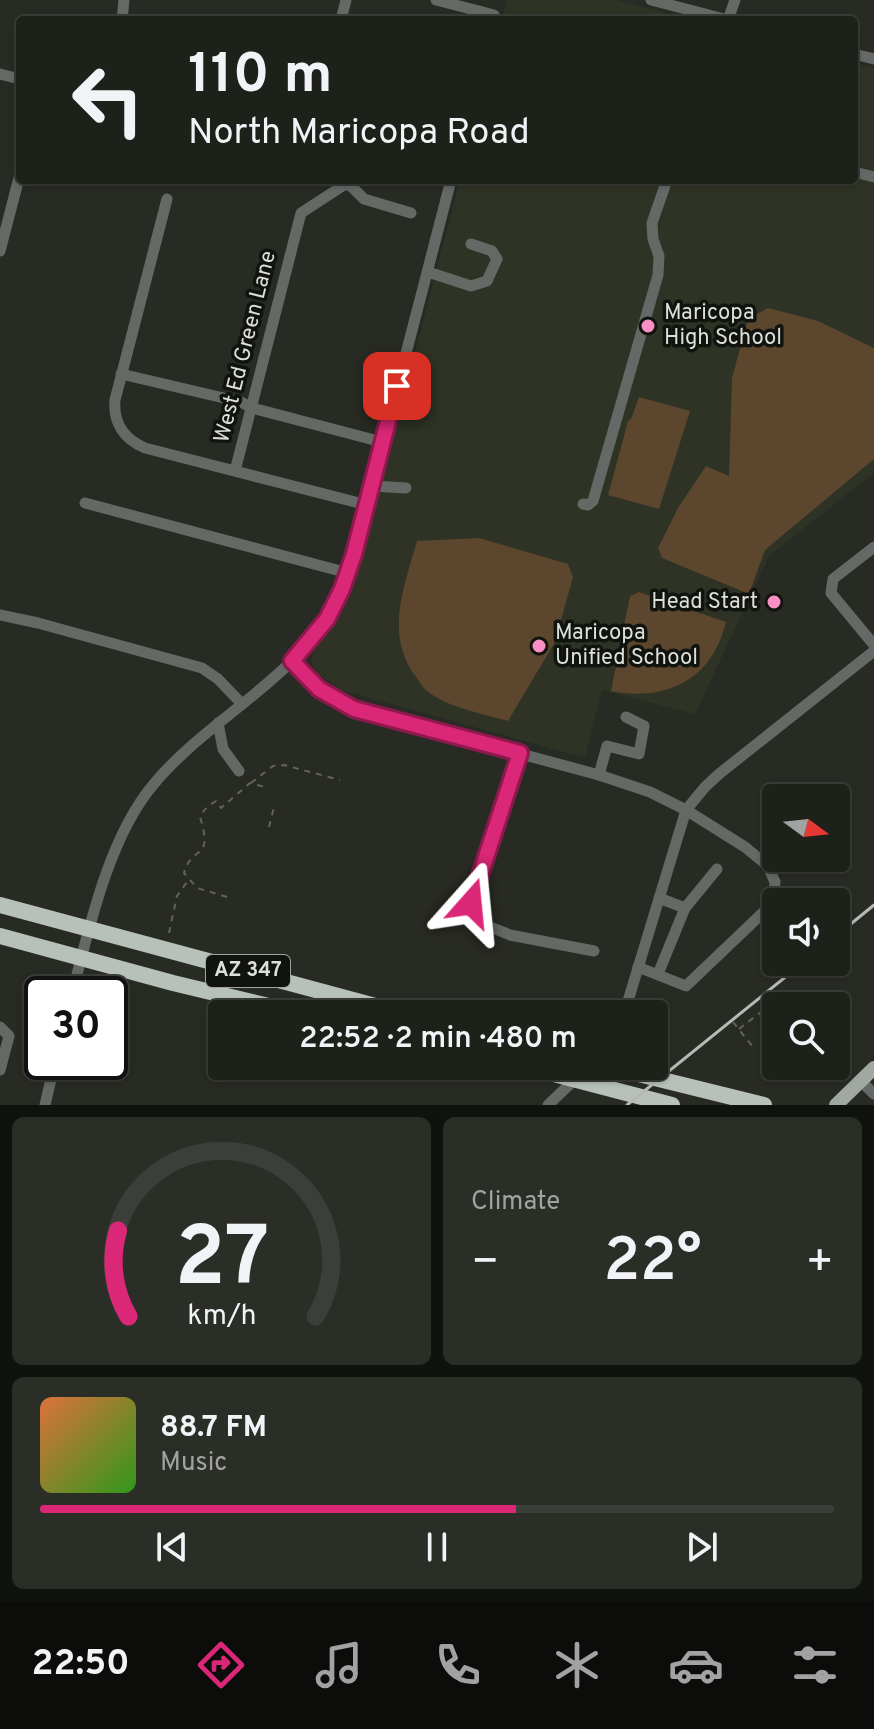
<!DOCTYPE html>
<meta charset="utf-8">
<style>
:root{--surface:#1e201a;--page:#2b2d27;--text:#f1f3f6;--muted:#a1a3a2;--line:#3c3e39;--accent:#db2777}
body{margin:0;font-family:Overpass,sans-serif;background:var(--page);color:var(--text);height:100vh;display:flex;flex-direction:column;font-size:30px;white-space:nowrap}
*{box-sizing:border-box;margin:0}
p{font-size:26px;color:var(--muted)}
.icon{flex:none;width:44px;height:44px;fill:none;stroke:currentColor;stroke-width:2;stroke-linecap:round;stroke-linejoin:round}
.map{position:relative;height:1105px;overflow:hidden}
.panel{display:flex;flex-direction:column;gap:12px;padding:12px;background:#10120e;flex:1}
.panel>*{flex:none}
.guide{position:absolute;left:16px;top:16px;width:842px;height:168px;border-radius:8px;box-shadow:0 2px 6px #0004,0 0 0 2px var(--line);background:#1e201a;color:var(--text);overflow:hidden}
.needle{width:52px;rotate:105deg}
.controls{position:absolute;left:762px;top:784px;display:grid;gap:16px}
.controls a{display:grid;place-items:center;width:88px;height:88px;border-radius:8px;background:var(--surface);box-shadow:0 2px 6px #0004,0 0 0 2px var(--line);font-size:40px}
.speed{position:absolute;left:24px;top:976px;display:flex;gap:16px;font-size:40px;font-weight:700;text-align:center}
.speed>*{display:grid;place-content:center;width:104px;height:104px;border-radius:50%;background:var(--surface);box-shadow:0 2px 6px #0004,0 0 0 2px var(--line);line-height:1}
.speed .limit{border:4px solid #111;border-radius:12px;background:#fff;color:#111}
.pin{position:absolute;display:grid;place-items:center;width:68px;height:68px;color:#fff;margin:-34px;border-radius:16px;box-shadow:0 4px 12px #0006}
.me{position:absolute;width:88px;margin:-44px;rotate:18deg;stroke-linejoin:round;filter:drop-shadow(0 0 6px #0008)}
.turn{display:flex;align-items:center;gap:28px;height:168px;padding:0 40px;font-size:36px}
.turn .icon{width:104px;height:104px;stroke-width:2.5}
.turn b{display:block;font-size:56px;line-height:68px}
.big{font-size:60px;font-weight:600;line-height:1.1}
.panel .tile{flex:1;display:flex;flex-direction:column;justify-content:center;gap:12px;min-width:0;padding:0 28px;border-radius:12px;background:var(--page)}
.panel .dial{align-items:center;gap:0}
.dial svg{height:208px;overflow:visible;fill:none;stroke:var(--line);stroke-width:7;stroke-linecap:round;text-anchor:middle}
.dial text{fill:var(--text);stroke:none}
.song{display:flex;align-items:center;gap:24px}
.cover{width:96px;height:96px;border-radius:12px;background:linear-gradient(135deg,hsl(20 70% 55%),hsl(110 70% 35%))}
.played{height:8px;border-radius:4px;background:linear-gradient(90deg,var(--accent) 60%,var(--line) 60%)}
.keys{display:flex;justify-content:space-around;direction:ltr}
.heat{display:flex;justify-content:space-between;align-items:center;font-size:44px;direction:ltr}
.panel .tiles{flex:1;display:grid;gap:12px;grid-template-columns:1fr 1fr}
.tile:last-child{grid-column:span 2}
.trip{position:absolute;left:208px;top:1000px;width:460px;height:80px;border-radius:8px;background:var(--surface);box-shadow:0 2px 6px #0004,0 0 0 2px var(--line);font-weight:600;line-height:80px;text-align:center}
.tab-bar{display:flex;height:128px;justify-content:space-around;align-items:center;background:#0c0d0a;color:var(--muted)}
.tab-bar .icon{width:56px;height:56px}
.tab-bar .selected{color:var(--accent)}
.tab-bar b{font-size:36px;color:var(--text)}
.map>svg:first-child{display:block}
.built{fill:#2e3325}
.green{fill:#5c462d}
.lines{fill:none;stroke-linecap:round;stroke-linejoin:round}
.path{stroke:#61635c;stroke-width:2;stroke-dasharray:6 6;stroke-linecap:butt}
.minor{stroke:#656966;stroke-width:11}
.major{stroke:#a0a8a1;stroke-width:14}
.highway{stroke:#b7c1b9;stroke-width:16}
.rail{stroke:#b7bab4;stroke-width:3}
.route-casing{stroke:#8e194d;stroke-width:20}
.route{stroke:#db2777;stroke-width:14}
.poi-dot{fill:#fb8fc4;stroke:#11130f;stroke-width:3}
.labels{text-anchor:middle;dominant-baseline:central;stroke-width:7;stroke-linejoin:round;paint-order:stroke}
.shield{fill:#11130f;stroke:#a0a29d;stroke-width:2}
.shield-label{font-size:20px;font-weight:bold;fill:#dddfda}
.poi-label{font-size:22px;fill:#dddfda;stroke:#11130f;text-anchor:start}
.street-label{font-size:22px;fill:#dddfda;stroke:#11130f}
</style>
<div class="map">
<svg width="874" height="1105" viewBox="0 0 874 1105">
<rect width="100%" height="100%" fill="#282b23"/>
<g class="built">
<path d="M507,0h109l76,20h-190z"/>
<path d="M854,63l20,5v405l-105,83 -74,158 -93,-24 -17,68 -244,-68 -24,-17 -6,-10 2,-12 14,-17 28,-51 105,-403h394z"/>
</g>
<g class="green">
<path d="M768,308l50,13 56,27v111l-109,91 -16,44 -87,-36 -4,-10 20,-40 28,-42 23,10 3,-98 16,-59z"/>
<path d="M639,397l51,14 -31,98 -51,-14 20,-74 3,-2z"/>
<path d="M479,538l89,26 5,13 -18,65 -47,79c-24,-7 -62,-14 -81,-30 -4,-3 -8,-10 -11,-14 -32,-43 -12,-90 1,-136z"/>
<path d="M639,592l87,30c-14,58 -60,80 -115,69l19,-95z"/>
</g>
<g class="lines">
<g class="path">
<path d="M251,783l22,-17 11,-1 56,15"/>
<path d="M269,827l5,-20"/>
<path d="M227,897l-30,-9 -13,-15c8,-29 30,-11 16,-56 4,-8 8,-11 16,-16l5,7 29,-25 18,5"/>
<path d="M169,933l8,-37 10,-14"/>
<path d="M828,1006l16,-14"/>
<path d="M760,1015l12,14"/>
<path d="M733,1022l20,25"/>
<path d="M764,1028l9,11 3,-2"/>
<path d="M739,1029l40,-31 -6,-7"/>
<path d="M768,1032l6,-5 2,3"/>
<path d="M763,1061l13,-11"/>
<path d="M824,1066l5,6"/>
<path d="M782,1080l16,-14"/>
</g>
<g class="minor">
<path d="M436,0l58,15"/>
<path d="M651,0l77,20"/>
<path d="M122,20l2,-20"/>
<path d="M341,20l5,-20"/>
<path d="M728,20l7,-20"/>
<path d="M854,54l20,5"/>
<path d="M0,74l20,5"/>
<path d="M854,172l20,5"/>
<path d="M167,199l-52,201c-2,23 9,39 30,48l222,57"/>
<path d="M0,251l20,-77"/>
<path d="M428,272l43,14 16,-5 10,-22 -5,-8 -21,-7"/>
<path d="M121,374l120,28 11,6 130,34"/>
<path d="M235,471l66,-258 43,-28h6l14,14 47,14"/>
<path d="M372,486l34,2"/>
<path d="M85,503l263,70"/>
<path d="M583,504l5,1 5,-4 65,-226 1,-19 -6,-17 -1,-16 15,-43"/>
<path d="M874,547l-41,32 -2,14 43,52"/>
<path d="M0,615l38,8 164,45 16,11 24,25"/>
<path d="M292,661l27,28 35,20 245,66 51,17 36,18 59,37 23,19 7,16 -2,21 -87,83 -48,-19"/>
<path d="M218,723l5,26 16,22"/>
<path d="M520,753l-31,99 -16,38 -2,13 3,11 9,10 27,11 84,16"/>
<path d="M599,775l8,-29 32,8 5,-28 -18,-9"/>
<path d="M659,898l26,10"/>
<path d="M658,974l27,-66 32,-39"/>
<path d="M72,994c17,-66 37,-157 81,-209 54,-66 140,-103 182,-180 8,-16 14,-34 19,-51l97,-374"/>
<path d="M624,1014l62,-204 19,-23 14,-13 155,-123"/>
<path d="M0,1027l9,9 -9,34"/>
<path d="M861,1081l13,13"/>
<path d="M45,1105l10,-43"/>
<path d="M548,1105l41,-39"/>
</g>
<path class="major" d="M836,1105l38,-37"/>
<g class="highway">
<path d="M0,905l405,109"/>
<path d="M0,936l173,47 129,31"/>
<path d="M523,1066l149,39"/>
<path d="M606,1066l158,39"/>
</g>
<g class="rail">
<path d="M836,936l38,-31"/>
<path d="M627,1105l177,-143"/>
</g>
</g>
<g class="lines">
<g class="route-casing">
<path id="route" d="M397,386l-43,168 -12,35 -15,30 -35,42 27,28 35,20 166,44 -49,150"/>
</g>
<use href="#route" class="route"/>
</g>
<g class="poi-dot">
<circle cx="648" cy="326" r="8"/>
<circle cx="774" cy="602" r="8"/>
<circle cx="539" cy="646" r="8"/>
</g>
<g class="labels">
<rect class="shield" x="206" y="955" width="84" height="32" rx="6"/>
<g class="shield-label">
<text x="248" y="971">AZ 347</text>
</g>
<g class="poi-label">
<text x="664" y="313">Maricopa<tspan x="664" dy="25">High School</tspan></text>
<text x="758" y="602" text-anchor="end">Head Start</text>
<text x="555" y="633">Maricopa<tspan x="555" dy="25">Unified School</tspan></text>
</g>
<g class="street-label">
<text transform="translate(246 347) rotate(-76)">West Ed Green Lane</text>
</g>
</g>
</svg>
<div class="controls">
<a><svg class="needle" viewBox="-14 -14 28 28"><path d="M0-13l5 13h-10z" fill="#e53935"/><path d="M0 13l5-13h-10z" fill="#a1a3a2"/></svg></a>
<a><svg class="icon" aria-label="sound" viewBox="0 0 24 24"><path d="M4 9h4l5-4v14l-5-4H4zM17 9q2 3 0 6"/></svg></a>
<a><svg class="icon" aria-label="search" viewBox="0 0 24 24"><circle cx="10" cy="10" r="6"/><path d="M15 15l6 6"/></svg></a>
</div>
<div class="speed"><div class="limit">30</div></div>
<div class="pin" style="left:397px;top:386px;background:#d93025"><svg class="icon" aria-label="arrive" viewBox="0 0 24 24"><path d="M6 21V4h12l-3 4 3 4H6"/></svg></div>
<svg class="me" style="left:471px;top:903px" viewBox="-20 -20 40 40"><path d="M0-17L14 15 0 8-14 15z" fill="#db2777" stroke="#fff" stroke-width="4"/></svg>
<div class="trip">22:52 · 2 min · 480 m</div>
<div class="guide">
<div class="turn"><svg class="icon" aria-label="left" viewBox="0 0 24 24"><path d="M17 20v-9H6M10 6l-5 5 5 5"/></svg><div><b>110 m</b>North Maricopa Road</div></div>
</div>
</div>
<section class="panel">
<div class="tiles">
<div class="tile dial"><svg viewBox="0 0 100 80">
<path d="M14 69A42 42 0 1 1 86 69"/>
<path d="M14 69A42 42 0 0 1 10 36" stroke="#db2777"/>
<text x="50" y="56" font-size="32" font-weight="700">27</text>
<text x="50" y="72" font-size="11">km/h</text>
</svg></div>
<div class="tile"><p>Climate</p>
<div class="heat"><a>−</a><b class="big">22°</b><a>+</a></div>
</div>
<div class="tile">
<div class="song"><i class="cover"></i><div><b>88.7 FM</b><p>Music</p></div></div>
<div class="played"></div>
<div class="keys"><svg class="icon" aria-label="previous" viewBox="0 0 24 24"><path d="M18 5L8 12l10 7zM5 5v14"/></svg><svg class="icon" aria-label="pause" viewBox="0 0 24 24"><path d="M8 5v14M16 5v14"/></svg><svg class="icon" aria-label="next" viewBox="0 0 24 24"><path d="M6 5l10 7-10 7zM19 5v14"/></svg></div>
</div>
</div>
</section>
<nav class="tab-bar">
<b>22:50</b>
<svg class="icon selected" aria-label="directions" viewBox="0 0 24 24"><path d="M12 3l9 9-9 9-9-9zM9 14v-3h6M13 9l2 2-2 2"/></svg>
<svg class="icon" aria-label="music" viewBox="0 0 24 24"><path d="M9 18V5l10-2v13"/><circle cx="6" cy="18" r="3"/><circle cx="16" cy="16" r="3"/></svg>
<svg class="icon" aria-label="phone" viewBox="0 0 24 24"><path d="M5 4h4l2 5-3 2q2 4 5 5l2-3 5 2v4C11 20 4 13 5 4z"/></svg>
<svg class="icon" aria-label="climate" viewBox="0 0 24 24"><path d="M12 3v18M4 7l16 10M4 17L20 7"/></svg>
<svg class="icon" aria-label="car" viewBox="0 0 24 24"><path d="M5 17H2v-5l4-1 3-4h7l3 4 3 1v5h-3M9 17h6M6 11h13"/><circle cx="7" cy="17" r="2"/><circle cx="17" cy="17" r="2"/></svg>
<svg class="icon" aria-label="filters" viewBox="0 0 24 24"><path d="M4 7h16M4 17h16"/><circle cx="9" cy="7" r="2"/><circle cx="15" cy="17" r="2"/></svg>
</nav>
